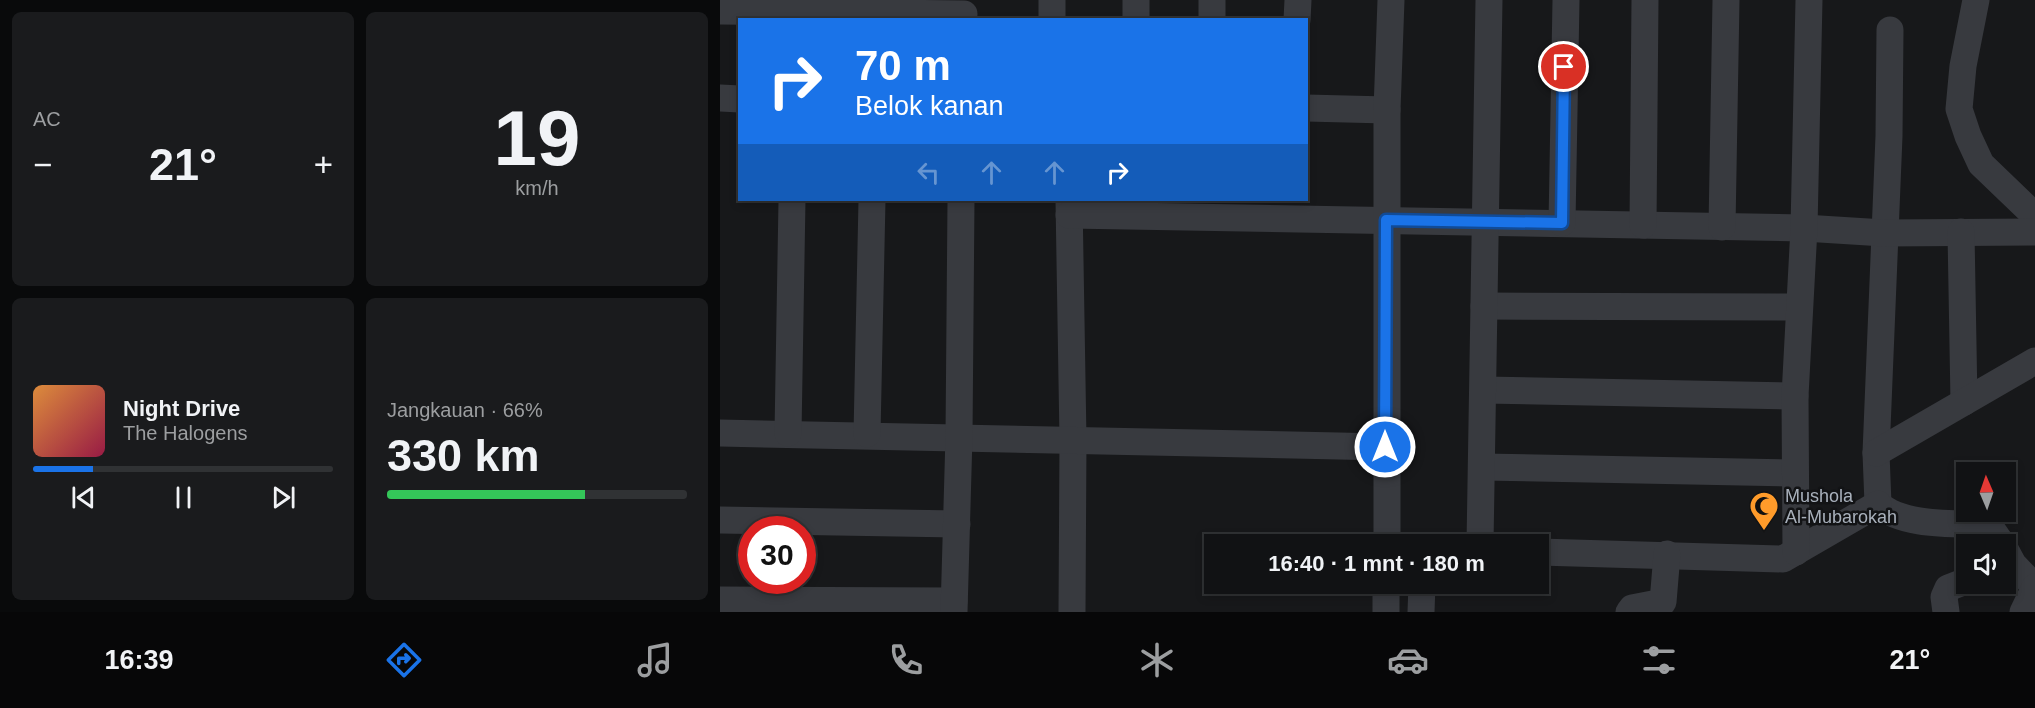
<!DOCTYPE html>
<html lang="id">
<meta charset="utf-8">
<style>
:root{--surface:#111214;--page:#1a1b1d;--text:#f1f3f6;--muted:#9c9ea0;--line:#303234;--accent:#1a73e8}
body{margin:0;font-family:Arial,sans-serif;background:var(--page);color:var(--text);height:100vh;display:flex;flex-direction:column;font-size:22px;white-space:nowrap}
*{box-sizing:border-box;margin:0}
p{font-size:20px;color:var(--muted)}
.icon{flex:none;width:33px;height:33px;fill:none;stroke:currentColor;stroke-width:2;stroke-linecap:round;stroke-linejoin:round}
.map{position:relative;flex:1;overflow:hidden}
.side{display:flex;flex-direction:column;gap:12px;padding:12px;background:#090a0b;width:720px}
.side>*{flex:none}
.banner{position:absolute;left:18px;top:18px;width:570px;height:183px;border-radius:0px;box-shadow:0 3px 9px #0003,0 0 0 2px var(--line);background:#1a73e8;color:#fff;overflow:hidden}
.needle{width:39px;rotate:358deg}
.tools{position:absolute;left:1236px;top:462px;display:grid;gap:12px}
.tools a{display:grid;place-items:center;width:60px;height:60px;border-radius:0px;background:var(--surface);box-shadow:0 3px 9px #0003,0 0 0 2px var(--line);font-size:30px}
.speed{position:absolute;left:18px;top:516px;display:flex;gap:12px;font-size:30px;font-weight:700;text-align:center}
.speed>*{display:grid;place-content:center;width:78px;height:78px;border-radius:50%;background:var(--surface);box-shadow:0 3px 9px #0003,0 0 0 2px var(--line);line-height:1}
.speed .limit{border:9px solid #d22;background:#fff;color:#111}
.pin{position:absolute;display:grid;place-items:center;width:51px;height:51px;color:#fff;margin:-26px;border:3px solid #fff;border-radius:50%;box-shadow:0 2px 6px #0007}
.me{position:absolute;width:66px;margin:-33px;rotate:0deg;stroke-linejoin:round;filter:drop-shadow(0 0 4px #0008)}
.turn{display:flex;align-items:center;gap:21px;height:126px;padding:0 18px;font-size:27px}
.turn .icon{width:78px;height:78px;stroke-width:2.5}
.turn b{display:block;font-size:42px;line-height:51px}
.lanes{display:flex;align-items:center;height:57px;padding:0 18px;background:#0003;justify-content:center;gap:30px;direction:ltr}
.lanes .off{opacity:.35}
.big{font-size:45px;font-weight:800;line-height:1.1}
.side .tile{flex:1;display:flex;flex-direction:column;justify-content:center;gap:9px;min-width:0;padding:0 21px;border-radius:9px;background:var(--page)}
.side .dial{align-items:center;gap:0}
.dial b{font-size:78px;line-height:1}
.song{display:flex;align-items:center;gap:18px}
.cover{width:72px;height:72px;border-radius:9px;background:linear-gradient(135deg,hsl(30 70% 55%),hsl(340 70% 35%))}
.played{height:6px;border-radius:3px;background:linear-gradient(90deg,var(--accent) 20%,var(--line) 20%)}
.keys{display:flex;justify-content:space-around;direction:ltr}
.heat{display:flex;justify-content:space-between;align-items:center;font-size:33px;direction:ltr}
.charge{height:9px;border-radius:4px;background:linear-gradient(90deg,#34c759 66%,var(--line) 0)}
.side .tiles{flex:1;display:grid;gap:12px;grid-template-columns:repeat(2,1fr)}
.trip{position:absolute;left:484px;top:534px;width:345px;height:60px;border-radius:0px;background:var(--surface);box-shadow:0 3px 9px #0003,0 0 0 2px var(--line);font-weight:800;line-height:60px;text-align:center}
.dock{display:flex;height:96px;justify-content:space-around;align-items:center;background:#070708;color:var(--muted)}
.dock .icon{width:42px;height:42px}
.dock .current{color:var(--accent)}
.dock b{font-size:27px;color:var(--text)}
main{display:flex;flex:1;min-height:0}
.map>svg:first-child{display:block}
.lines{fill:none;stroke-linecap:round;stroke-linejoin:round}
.minor{stroke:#383a3f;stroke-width:27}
.route-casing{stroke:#114b97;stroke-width:15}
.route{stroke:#1a73e8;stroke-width:10}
.labels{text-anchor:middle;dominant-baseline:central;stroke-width:5;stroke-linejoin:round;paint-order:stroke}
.poi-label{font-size:18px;fill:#a8b0bb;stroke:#121315;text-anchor:start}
</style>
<main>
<section class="side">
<div class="tiles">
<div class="tile"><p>AC</p>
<div class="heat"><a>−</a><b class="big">21°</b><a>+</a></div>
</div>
<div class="tile dial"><b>19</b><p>km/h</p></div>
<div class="tile">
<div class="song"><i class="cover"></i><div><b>Night Drive</b><p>The Halogens</p></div></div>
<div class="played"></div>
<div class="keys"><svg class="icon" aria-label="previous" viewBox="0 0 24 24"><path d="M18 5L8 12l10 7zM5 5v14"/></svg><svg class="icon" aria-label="pause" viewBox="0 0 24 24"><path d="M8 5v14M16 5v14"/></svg><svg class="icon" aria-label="next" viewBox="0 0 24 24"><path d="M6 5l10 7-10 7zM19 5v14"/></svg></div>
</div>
<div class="tile"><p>Jangkauan · 66%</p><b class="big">330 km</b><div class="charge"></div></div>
</div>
</section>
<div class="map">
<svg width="1315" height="612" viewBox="0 0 1315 612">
<rect width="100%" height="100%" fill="#17181a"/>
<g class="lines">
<g class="minor">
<path d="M332,0v20"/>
<path d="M1256,0l-13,66 -4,43 9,27 13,28 50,48"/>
<path d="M0,11l244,3"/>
<path d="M416,20v-20"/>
<path d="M492,20v-20"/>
<path d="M577,20l1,-20"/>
<path d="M1170,30l-1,106 -13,317 2,51c25,23 78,19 111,21l13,19"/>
<path d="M0,98l20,1"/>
<path d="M586,108l81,2"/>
<path d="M349,200l4,240 -1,172"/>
<path d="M349,215l735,13 80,5 151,-1"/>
<path d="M842,223l4,-223"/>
<path d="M923,225l2,-225"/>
<path d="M1002,227l4,-227"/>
<path d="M1241,232l3,170"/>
<path d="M764,306l315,1"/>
<path d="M764,390l311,6"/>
<path d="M0,433l665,14"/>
<path d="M68,433l4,-233"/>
<path d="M147,434l5,-234"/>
<path d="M1156,453l159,-92"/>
<path d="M762,467l313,6"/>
<path d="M0,520l237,4"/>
<path d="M667,544v-434l4,-110"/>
<path d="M760,544l9,-544"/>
<path d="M1286,551l7,13 22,23"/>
<path d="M819,552l244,7 95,-55"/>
<path d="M1076,552l-1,-156 9,-168 5,-228"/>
<path d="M0,600l234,1"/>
<path d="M234,612l5,-176 2,-236"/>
<path d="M666,612v-28"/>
<path d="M701,612l1,-28"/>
<path d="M909,612l3,-4 31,-6 4,-48"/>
<path d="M1226,612l-2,-15 4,-9 18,-7"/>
<path d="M1303,612l12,-25"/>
</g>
</g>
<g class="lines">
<g class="route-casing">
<path id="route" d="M665,447l1,-227 176,3 2,-156"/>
</g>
<use href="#route" class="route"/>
</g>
<defs>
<g id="mosque-pin" transform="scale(1.5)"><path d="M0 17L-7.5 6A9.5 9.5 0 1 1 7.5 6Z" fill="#ff9b2a" stroke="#121315"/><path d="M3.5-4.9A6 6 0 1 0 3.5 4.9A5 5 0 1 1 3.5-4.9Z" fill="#111"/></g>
</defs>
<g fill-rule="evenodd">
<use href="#mosque-pin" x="1044" y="506"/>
</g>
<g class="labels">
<g class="poi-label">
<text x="1065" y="496">Mushola<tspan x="1065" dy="21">Al-Mubarokah</tspan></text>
</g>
</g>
</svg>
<div class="tools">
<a><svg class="needle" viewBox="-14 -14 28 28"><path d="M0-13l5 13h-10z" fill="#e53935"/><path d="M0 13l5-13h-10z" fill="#9c9ea0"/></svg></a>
<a><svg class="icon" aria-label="sound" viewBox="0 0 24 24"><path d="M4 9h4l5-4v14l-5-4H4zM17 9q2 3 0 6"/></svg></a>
</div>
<div class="speed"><div class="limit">30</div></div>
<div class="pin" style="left:844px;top:67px;background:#d93025"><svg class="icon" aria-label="arrive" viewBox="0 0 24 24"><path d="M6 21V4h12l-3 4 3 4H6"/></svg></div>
<svg class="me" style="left:665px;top:447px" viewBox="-20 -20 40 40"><circle r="17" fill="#1a73e8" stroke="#fff" stroke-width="3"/><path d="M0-11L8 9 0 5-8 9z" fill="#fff"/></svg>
<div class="trip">16:40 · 1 mnt · 180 m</div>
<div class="banner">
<div class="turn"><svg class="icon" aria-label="right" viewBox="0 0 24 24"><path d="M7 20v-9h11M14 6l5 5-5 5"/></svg><div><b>70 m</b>Belok kanan</div></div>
<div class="lanes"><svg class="icon off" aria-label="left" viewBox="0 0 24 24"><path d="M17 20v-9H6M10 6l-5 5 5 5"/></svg><svg class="icon off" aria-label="ahead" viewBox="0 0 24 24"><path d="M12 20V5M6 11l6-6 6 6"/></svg><svg class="icon off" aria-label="ahead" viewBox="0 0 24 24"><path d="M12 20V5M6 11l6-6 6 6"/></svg><svg class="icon" aria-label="right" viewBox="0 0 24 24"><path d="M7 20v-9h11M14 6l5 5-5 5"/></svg></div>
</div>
</div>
</main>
<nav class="dock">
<b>16:39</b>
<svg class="icon current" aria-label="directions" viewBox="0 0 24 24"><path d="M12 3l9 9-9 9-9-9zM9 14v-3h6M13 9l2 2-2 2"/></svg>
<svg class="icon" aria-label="music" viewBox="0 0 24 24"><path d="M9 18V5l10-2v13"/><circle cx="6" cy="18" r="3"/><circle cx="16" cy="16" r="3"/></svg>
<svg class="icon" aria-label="phone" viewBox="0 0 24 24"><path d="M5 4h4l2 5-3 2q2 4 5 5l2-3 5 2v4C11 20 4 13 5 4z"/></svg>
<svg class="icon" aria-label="climate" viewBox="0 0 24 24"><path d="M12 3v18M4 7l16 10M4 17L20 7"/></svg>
<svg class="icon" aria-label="car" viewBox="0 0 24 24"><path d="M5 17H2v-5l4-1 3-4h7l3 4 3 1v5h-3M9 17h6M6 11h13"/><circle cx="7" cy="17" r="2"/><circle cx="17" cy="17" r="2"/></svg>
<svg class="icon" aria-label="filters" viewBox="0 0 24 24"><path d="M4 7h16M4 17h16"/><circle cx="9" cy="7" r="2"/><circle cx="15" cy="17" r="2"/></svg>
<b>21°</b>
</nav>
